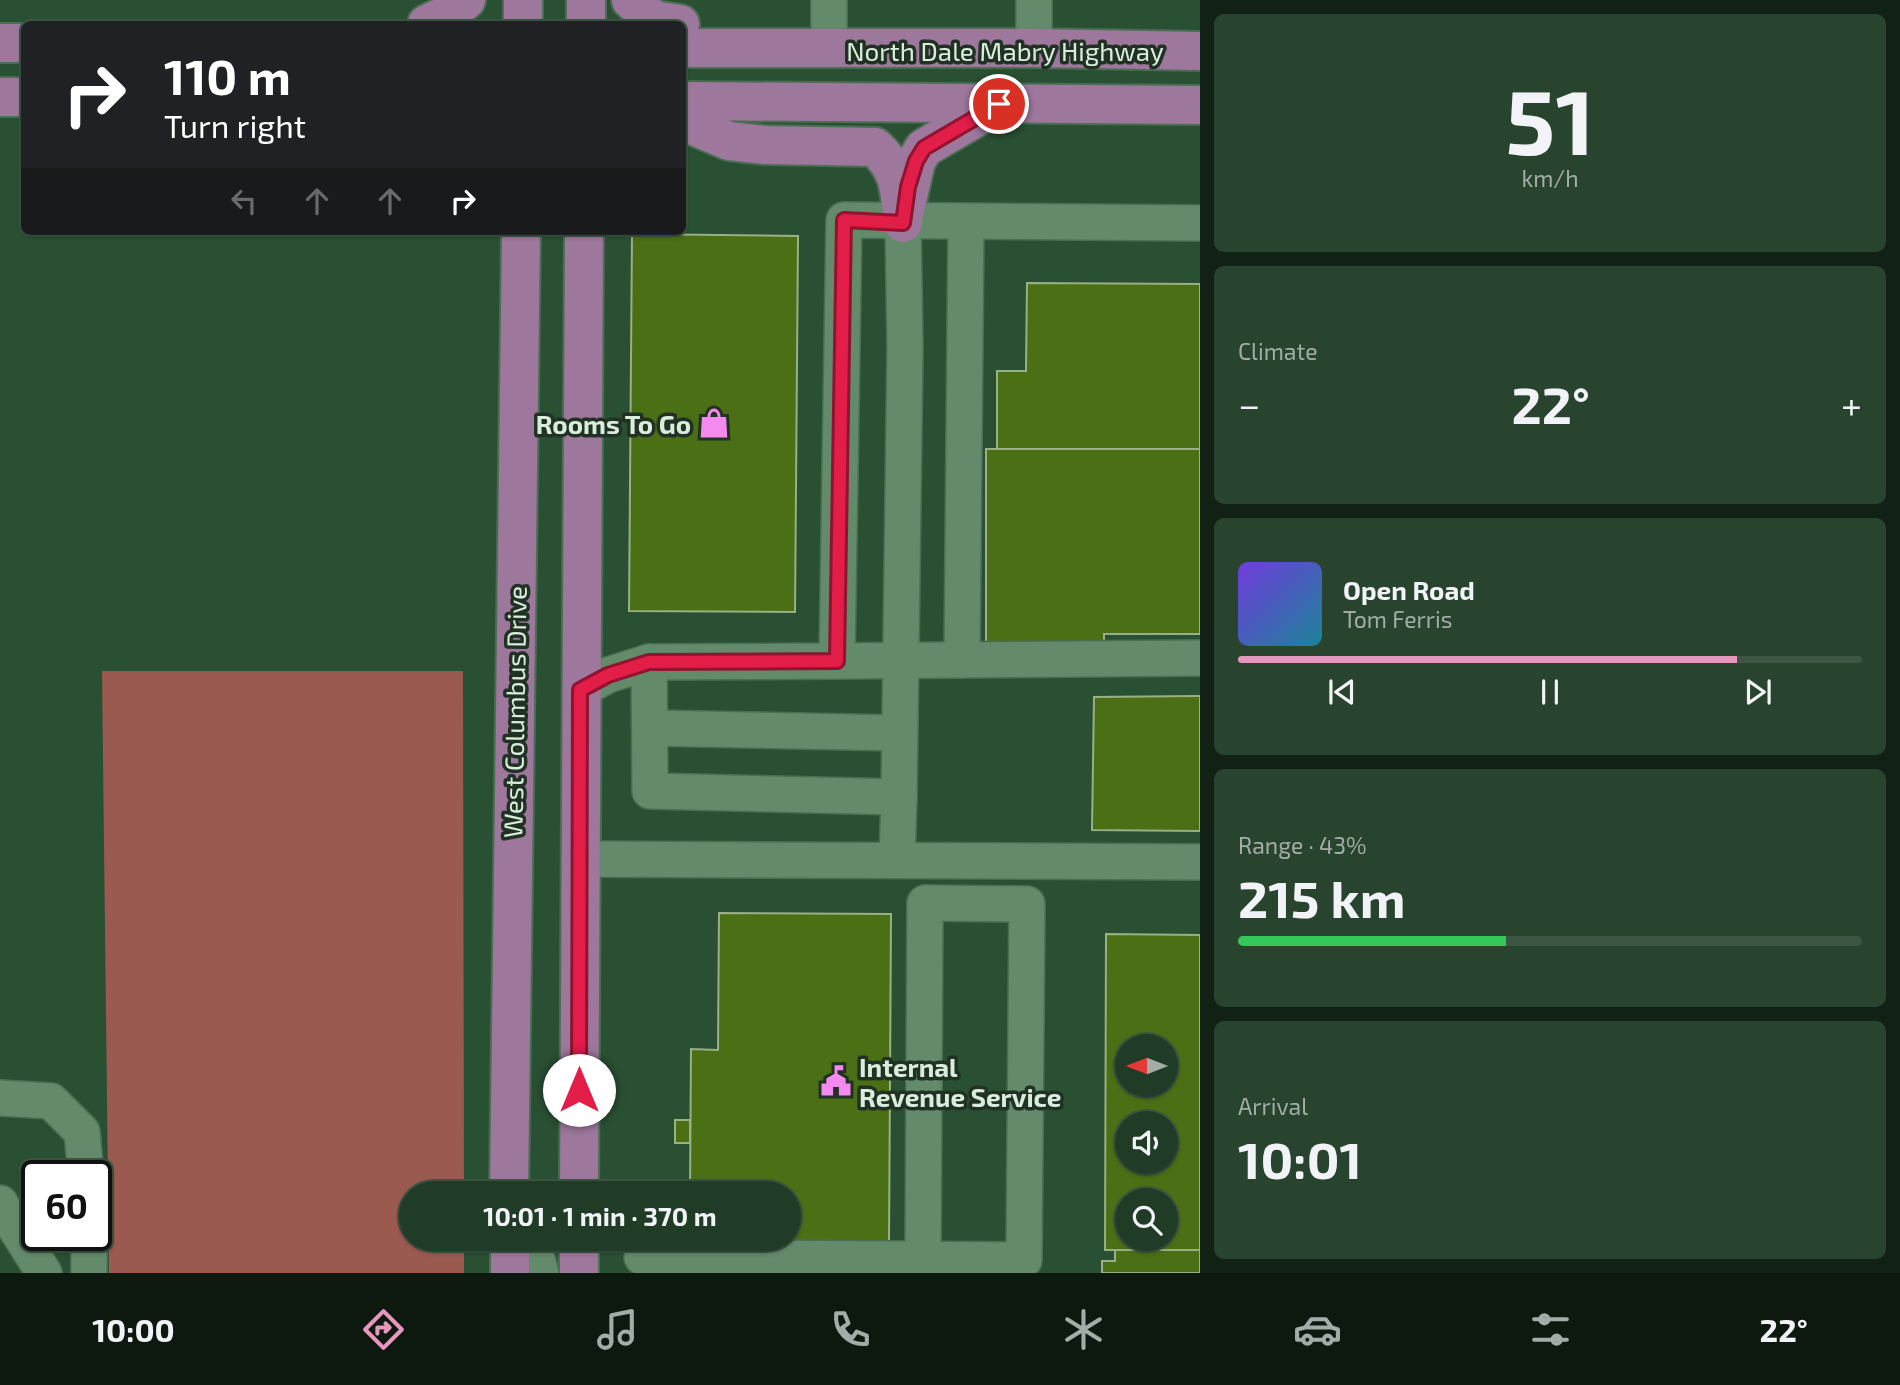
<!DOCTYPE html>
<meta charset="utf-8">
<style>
:root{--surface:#203c26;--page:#28432e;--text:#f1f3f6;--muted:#a2ada7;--line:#3d5643;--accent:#e797bd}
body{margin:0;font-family:"Exo 2",sans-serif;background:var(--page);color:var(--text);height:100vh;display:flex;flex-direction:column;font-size:26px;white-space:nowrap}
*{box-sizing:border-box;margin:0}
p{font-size:23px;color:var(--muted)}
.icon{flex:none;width:38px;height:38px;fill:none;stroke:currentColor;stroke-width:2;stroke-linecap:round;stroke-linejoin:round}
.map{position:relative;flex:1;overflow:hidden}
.drawer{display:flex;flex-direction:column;gap:14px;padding:14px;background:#122115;width:700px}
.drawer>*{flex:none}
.banner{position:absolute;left:21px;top:21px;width:665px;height:214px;border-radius:10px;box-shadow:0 2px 5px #0004,0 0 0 2px var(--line);background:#202124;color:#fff;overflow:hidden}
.needle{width:46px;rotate:270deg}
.tools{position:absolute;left:1115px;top:1034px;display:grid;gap:14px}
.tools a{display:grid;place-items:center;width:63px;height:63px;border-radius:50%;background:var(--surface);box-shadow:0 2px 5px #0004,0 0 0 2px var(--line);font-size:35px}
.speed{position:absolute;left:21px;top:1160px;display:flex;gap:14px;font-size:35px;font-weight:700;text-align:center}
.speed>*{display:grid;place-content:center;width:91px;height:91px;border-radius:50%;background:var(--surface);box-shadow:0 2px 5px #0004,0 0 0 2px var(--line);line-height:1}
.speed .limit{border:4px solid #111;border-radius:10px;background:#fff;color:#111}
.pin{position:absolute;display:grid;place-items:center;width:60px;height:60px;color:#fff;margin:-30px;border:4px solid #fff;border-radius:50%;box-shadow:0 2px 7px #0007}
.me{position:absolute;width:77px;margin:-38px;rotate:0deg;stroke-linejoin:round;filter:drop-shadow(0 0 5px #0008)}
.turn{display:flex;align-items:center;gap:24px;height:147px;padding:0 28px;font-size:32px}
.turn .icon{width:91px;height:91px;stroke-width:2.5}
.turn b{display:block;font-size:49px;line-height:60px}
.lanes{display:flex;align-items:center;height:66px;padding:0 28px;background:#0003;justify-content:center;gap:35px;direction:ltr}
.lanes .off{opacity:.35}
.big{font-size:52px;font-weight:700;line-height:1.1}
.drawer .tile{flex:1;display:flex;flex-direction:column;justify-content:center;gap:10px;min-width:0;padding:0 24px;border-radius:10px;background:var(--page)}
.drawer .dial{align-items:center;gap:0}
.dial b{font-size:91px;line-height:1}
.song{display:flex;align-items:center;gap:21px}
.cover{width:84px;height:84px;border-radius:10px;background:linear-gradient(135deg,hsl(260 70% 55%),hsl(190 70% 35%))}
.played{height:7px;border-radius:4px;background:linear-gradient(90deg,var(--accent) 80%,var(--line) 80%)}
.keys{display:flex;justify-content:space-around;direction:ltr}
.heat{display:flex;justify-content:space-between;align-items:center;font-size:38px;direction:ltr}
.charge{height:10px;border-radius:5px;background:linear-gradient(90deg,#34c759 43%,var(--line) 0)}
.trip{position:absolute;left:399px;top:1181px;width:402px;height:70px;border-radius:35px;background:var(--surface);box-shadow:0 2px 5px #0004,0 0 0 2px var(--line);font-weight:700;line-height:70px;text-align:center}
.tab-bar{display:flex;height:112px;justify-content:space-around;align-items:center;background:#0d180f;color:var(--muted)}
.tab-bar .icon{width:49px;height:49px}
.tab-bar .selected{color:var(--accent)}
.tab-bar b{font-size:32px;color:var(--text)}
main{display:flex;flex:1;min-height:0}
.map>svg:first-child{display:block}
.green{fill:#9b5a50}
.building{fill:#4a6f15;stroke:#99af84;stroke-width:2;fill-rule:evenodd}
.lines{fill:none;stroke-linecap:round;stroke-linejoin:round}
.minor-casing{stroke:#4b6d54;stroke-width:38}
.major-casing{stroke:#4b6d54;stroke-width:42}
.minor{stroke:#638a6a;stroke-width:35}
.major{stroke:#9e779d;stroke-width:38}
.route-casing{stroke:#92132f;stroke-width:18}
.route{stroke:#e11d48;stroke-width:12}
.labels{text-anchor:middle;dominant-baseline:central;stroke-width:7;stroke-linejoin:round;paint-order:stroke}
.street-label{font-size:26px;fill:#d8eddb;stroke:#213124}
.poi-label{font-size:26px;font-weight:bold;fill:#d8eddb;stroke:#213124;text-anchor:end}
</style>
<main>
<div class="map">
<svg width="1200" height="1273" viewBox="0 0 1200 1273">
<rect width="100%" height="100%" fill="#2a5033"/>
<path class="green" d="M102,671h361l1,522 -53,1v45h53v34h-355z"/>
<g class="building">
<path d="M632,234l166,2 -3,376 -166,-1z"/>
<path d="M1027,283l173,1v165h-203v-78h29z"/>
<path d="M986,449h214v185h-96v8h-118z"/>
<path d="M1196,696h4v135l-108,-1 2,-133z"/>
<path d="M719,913l172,1 -2,328 -204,-1 104,-2v-45h-99l1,-145 27,1z"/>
<path d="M1106,934l94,1v315h-95zM1127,1046h39v39h-39zM1127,1124h39v38h-39zM1127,1200h39v39h-39z"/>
<rect x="675" y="1120" width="15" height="23"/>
<path d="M1115,1250h85v23h-98v-12h13z"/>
</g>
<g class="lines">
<g class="minor-casing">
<g id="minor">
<path d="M829,48v-48"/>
<path d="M1034,48v-48"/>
<path d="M962,660l4,-437"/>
<path d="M837,661l363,-3"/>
<path d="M649,662l188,-1 7,-441 356,3"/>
<path d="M580,690l28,-15 41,-13 1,129 249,6 -2,63"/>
<path d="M650,728l249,5"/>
<path d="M899,797l6,-450 -2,-124"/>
<path d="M579,859l621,3"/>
<path d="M0,1098l51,3 31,31 4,44"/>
<path d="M0,1203l44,70"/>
<path d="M89,1236v37"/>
<path d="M531,1239l10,34"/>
<path d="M642,1257l382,3 3,-356 -102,-1 -2,357"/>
</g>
</g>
<g class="major-casing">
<g id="major">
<path d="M631,0l23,20 26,4"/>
<path d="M427,24l21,-10 18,-14"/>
<path d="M523,24v-24"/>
<path d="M586,24v-24"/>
<path d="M0,43h24"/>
<path d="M682,48h352l166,3"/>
<path d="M0,97h24"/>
<path d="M682,101l518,4"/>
<path d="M682,121l47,20 37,4 109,2c26,24 24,43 28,76"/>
<path d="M905,210l11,-49 8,-13 75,-44"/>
<path d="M509,1194l12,-963"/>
<path d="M579,1194l5,-963"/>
<path d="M510,1239v34"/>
<path d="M579,1239v34"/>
</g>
</g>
<use href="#minor" class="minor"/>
<use href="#major" class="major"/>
</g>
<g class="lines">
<g class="route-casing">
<path id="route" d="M579,1090l1,-400 28,-15 41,-13 188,-1 7,-441 59,3 5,-36 8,-26 8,-13 75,-44"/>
</g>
<use href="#route" class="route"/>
</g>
<defs>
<g id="shop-bare" transform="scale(2.415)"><path d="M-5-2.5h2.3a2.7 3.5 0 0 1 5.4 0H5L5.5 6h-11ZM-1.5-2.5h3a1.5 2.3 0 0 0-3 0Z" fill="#f689ee" stroke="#213124" stroke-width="2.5" paint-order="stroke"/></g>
<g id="civic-bare" transform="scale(2.415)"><path d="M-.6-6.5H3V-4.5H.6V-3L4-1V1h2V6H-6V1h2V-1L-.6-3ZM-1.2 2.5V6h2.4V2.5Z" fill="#f689ee" stroke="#213124" stroke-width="2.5" paint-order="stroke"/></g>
</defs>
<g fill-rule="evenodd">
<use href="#shop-bare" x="714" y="423"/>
<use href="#civic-bare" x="836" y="1081"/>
</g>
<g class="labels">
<g class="street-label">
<text x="1005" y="50">North Dale Mabry Highway</text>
<text transform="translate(514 712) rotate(-89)">West Columbus Drive</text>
</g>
<g class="poi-label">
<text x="691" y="423">Rooms To Go</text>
<text x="859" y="1066" text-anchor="start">Internal<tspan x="859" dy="30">Revenue Service</tspan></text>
</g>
</g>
</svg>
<div class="tools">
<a><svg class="needle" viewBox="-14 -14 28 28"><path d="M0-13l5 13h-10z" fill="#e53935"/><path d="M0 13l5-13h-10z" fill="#a2ada7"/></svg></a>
<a><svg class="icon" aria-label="sound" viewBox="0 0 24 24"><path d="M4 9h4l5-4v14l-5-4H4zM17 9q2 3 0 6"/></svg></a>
<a><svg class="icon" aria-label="search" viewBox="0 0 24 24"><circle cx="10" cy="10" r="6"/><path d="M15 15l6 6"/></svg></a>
</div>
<div class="speed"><div class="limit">60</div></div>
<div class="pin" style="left:999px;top:104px;background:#d93025"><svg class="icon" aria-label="arrive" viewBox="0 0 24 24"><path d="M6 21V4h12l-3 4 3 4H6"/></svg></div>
<svg class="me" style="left:579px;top:1090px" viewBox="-20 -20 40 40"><circle r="19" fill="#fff"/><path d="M0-13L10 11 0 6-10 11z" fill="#e11d48"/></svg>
<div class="trip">10:01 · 1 min · 370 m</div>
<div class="banner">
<div class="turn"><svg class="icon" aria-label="right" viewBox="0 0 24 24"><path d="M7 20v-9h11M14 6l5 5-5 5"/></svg><div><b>110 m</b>Turn right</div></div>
<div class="lanes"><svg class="icon off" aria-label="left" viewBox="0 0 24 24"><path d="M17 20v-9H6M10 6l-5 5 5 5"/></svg><svg class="icon off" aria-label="ahead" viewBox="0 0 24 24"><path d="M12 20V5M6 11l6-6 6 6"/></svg><svg class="icon off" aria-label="ahead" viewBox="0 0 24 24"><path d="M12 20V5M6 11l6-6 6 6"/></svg><svg class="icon" aria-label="right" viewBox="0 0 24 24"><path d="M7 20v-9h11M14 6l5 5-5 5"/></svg></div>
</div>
</div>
<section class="drawer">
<div class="tile dial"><b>51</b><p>km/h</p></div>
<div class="tile"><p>Climate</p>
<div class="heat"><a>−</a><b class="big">22°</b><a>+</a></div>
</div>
<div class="tile">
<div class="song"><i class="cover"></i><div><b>Open Road</b><p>Tom Ferris</p></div></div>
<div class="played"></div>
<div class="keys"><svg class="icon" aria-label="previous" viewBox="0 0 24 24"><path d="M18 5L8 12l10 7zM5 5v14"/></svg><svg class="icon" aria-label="pause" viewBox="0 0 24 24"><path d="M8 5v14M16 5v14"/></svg><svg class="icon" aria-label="next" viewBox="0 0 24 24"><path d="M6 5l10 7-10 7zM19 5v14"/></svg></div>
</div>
<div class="tile"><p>Range · 43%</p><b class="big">215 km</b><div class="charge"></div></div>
<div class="tile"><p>Arrival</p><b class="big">10:01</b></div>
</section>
</main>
<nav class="tab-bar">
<b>10:00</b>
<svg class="icon selected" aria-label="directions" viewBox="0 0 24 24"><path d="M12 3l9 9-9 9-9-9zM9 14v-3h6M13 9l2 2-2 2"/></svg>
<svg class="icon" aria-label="music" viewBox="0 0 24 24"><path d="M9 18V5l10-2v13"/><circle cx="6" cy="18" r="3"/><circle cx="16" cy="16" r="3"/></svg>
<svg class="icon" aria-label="phone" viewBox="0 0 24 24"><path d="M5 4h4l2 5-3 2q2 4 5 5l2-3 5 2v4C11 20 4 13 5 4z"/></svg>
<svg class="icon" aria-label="climate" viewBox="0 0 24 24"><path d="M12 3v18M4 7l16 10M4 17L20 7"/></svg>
<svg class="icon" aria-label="car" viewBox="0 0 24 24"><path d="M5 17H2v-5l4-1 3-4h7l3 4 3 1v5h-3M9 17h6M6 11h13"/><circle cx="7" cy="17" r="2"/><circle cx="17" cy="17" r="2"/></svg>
<svg class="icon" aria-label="filters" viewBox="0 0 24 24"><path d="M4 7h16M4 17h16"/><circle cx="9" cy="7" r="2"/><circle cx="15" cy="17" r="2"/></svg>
<b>22°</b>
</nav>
